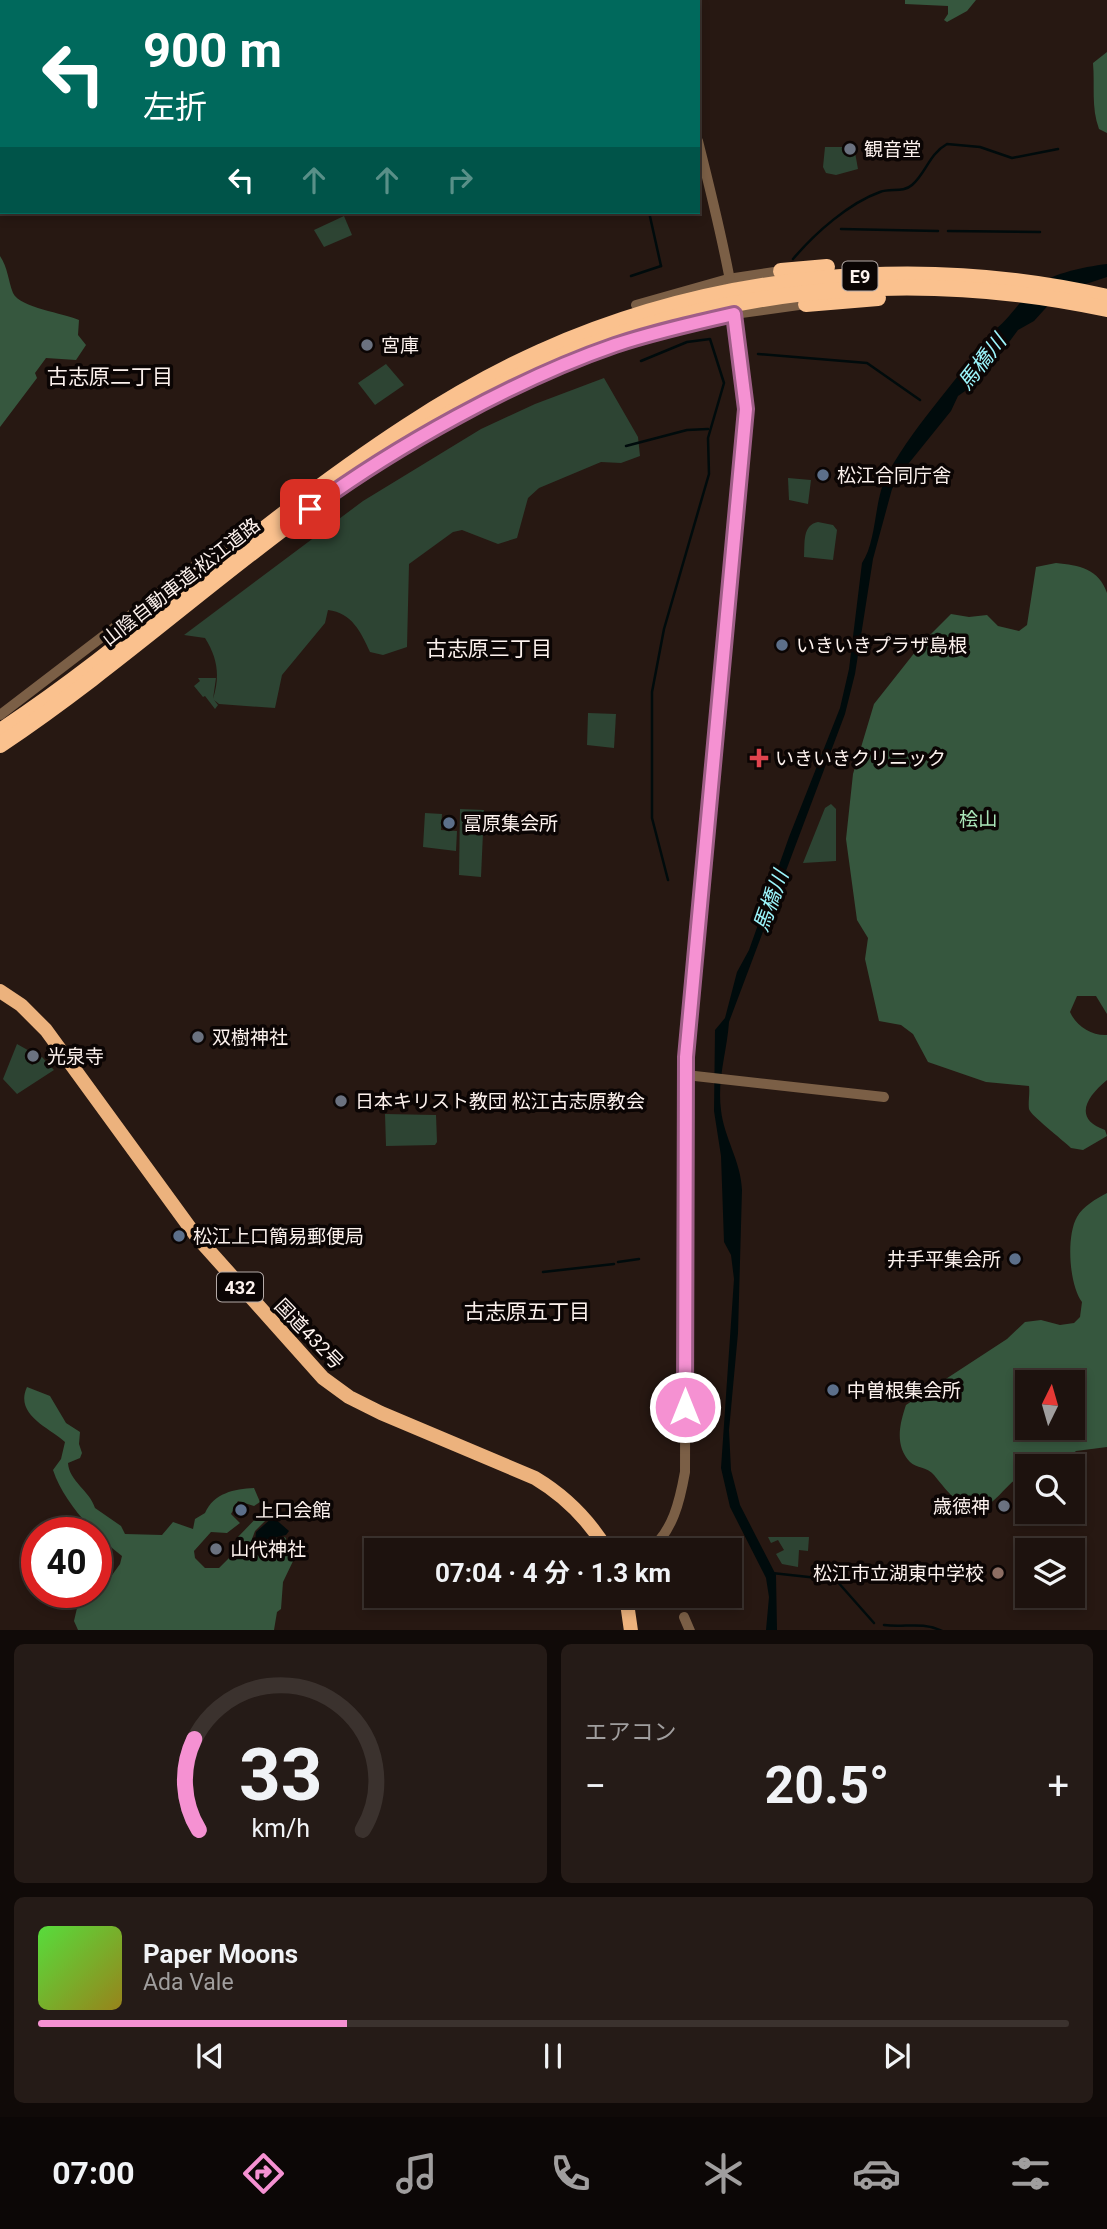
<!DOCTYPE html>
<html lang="ja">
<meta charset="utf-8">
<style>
:root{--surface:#1d120e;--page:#251b17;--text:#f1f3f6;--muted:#a09e9e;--line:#3b322e;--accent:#f591d2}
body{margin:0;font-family:Roboto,"Noto Sans JP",sans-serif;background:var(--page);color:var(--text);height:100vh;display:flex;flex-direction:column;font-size:26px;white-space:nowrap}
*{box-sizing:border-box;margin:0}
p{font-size:23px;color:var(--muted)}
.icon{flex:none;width:38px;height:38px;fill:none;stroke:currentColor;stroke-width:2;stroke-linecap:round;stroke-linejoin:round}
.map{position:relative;height:1630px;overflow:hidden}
.panel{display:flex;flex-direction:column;gap:14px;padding:14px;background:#100a08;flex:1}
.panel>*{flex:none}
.guide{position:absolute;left:0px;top:0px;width:700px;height:214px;box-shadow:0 4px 10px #0003,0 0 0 2px var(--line);background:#00695c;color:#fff;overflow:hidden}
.needle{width:46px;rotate:5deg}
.controls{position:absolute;left:1015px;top:1370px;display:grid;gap:14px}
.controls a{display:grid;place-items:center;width:70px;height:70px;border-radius:0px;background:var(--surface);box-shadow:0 4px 10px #0003,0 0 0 2px var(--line);font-size:35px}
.speed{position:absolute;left:21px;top:1517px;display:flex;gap:14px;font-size:35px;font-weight:700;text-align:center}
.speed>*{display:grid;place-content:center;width:91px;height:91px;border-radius:50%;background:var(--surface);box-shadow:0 4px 10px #0003,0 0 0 2px var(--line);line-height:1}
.speed .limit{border:10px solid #d22;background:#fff;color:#111}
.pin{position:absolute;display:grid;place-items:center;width:60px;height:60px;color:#fff;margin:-30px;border-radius:14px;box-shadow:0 4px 10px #0006}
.me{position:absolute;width:77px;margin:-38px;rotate:0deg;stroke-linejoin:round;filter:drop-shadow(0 0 5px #0008)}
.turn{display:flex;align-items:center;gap:24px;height:147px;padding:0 28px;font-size:32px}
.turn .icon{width:91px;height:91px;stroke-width:2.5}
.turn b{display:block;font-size:49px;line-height:60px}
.lanes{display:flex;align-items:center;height:66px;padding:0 28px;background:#0003;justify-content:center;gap:35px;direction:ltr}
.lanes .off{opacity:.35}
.big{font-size:52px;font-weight:700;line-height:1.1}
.panel .tile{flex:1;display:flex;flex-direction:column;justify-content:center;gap:10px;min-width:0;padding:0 24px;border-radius:10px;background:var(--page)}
.panel .dial{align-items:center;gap:0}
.dial svg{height:182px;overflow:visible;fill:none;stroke:var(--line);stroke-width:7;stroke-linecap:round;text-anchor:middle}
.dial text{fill:var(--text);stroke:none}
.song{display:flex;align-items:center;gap:21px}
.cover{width:84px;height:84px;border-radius:10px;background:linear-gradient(135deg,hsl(110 70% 55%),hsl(50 70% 35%))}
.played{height:7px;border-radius:4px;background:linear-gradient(90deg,var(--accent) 30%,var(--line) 30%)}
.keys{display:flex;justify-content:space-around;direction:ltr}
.heat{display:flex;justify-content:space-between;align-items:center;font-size:38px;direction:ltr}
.panel .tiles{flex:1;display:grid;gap:14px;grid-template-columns:1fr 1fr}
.tile:last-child{grid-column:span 2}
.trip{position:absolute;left:364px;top:1538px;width:378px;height:70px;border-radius:0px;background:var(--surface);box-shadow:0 4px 10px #0003,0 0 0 2px var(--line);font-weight:700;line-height:70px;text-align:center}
.tab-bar{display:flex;height:112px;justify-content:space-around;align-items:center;background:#0c0706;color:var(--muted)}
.tab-bar .icon{width:49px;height:49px}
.tab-bar .selected{color:var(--accent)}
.tab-bar b{font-size:32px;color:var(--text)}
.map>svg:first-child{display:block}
.green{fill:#2d4433}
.forest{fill:#36573e;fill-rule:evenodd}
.water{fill:#000b0c}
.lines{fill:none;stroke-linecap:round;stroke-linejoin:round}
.stream{stroke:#000b0c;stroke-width:2.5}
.tertiary{stroke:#7b5f46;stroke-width:10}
.trunk{stroke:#ecb27d;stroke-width:14}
.motorway{stroke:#fac18e;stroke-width:16}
.route-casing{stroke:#9f5e88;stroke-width:18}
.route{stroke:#f591d2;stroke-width:12}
.worship-dot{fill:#6b7280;stroke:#0b0504;stroke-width:2.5}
.service-dot{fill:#5c6f8a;stroke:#0b0504;stroke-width:2.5}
.health-dot{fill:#e0444e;stroke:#0b0504;stroke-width:2.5}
.education-dot{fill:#8d6e63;stroke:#0b0504;stroke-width:2.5}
.labels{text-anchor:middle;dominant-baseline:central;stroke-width:7;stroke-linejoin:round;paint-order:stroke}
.shield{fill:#0b0504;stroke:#b4aaa7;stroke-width:2}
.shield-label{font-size:18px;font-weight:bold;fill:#fcf1ed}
.poi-label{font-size:19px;fill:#fcf1ed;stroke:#0b0504;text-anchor:start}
.street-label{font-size:19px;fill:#fcf1ed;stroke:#0b0504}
.park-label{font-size:19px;fill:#a9e5b8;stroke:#0b0504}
.water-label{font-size:21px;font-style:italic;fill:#9cf6fd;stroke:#0b0504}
.neighbourhood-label{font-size:21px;fill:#fcf1ed;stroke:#0b0504}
</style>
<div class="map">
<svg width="1107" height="1631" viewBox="0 0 1107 1631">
<rect width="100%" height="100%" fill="#271812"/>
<g class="green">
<path d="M825,147h29l4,22 -22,6 -10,-2 -3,-6z"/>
<path d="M344,216l8,19 -28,12 -10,-17z"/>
<path d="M386,364l18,21 -29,20 -17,-22z"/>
<path d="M604,378l34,59 2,19 -19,7 -20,-1 -62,26 -11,10 -11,40 -19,6 -36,-14 -9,2 -44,32 -2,83 -24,8 -13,-3c-9,-20 -18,-39 -42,-42l-3,13 -43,52 -7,33 -56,-4 -5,-4 4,5 -3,4 -10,-13 -2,1 -9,-11 6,-5 -2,-3h18l-3,21c7,-23 5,-40 -8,-61l-21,-3 179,-134 118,-72 54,-25z"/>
<path d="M788,478l23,2 -3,24 -19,-4z"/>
<path d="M818,522l15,3 4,5 -4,30 -29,-3c1,-14 -2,-32 14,-35z"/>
<path d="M588,713l28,1 -2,34 -27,-3z"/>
<path d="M831,804l5,5v52l-33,2 22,-55z"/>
<path d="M460,809l24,1 -3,67 -22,-2z"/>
<path d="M425,813l17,1 -1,16 16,1 -1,20 -33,-4z"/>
<path d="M17,1044l16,9 -6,6 5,6 10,-8 12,13 -37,24 -14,-15z"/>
<path d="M385,1114l51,1 1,27 -2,3 -49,1z"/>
<path d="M768,1537h41l-1,14 -9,-1 -1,17 -16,-3 -6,-10 8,-4 -6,-10 -7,3z"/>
</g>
<g class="forest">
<path d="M905,0h71l-9,11 -20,11 -3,-2 4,-6v-8l-43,-2z"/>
<path d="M1107,52v81l-8,-4c-8,-22 -4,-43 -6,-66z"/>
<path d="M0,256c8,12 8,24 13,37 7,15 51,20 66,27l-1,15 8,10 -10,15 -30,-2 -11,15 2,5 -37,49z"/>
<path d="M1056,563c23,2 43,6 51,30v421l-11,-18h-19l-7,16c6,14 22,24 37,23v45c-21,17 -34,39 -2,50l2,6 -24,14 -12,-2c-8,-8 -41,-33 -42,-39 -1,-7 1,-16 0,-23l-43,-4 -58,-20 -15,-28 -12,-9 -22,-4 -14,-62 3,-21 -11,-18 -11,-81 7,-65 21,-70 49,-62 28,-28 18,3 18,-2 11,11 21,5 8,-6 9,-58z"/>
<path d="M1107,1193v254l-31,4 -12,10 1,5h-38v13h-11c-13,10 -20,23 -35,30 -28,-8 -29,-12 -47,-34 -6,-8 -18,-7 -24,-13 -16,-17 -10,-39 -4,-57l101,-66 18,-17 16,-2 19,5 14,-2 6,-6 2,-15c-13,-17 -16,-66 -5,-85 6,-11 19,-18 30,-24zM1027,1382h46v46h-46z"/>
<path d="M27,1387l23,9 16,27 14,9 -1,12 3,9 -2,5 -12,5c1,18 22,28 27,45l26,18 4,8 37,1 11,-13 20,7 2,-10 10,-6c9,-20 29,-24 49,-25l6,14 -6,4 -16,-5 -7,13 9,9 -13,10 -16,-1 -17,19 1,7 10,10h14l13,-13 5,-17 25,-26 6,1 1,4 -14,14 -3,8 2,4 31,-6 10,20 -12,25 -2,27 -4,3 -3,18h-196l-4,-9 3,-13 17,-8 26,-36 2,-8c-27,-21 -58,-53 -69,-86l8,-11 4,-17c-15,-14 -51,-27 -38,-55z"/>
</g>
<g class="water">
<path d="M1107,264v13l-30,10 -24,13 -19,21 -16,9 -37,50 -23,16 -7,15 -46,57 -13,21 -19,70 -18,115 -10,40 -116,308c-2,30 -12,57 -8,88 3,28 20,51 21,80l-4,143 -9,97 2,40 9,35 36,70 1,55h-11l3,-33 -3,-19 -36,-71 -9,-39 13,-189 -3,-24 -7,-13 -3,-86 -7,-45 1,-81 10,-12 12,-46 12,-22 40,-113 51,-129 9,-39 13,-106c16,-24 11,-65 27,-92 28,-49 69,-92 102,-138 16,-12 25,-26 38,-41 17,-18 54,-25 78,-28z"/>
<path d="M273,1517l16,14 -3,4 -31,7 1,-10z"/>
</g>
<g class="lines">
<g class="stream">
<path d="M649,212l12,54"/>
<path d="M841,229l97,2"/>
<path d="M948,231l92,1"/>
<path d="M793,259c22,-26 56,-56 87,-67 11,-4 23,1 32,-7 14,-12 17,-31 35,-41l33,3 32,11 46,-9"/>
<path d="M631,276l30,-10"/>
<path d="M758,354l109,9 53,37"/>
<path d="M641,361l46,-19 23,-3 14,44 -16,55 1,36 -45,155 -12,63v126l16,62"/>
<path d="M626,446l61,-16 21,-1"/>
<path d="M618,1262l21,-3"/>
<path d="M543,1272l71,-8"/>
<path d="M772,1573l64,7 38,43"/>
<path d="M884,1625c21,3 37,-4 58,6"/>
</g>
<g class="tertiary">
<path d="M636,0l1,2"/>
<path d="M636,305l92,-26 53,-8"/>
<path d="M664,330l70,-16 72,-10"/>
<path d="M0,715l234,-179"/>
<path d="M686,1075l198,22"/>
<path d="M649,1550c24,-18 31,-50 36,-78l1,-415 60,-648c-4,-90 -26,-181 -48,-268"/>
<path d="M684,1617l6,14"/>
</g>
<g class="trunk">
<path d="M0,991l21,14 25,25 150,206 127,142 26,19 32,16 154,65c30,18 54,42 72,72"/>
<path d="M626,1596l5,35"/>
</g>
<g class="motorway">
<path d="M781,271l46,-4"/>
<path d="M806,304l72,-6"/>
<path d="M0,731c99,-65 188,-144 282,-216 80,-61 165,-121 258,-163 176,-79 379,-98 567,-55"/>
<path d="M0,745c102,-68 194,-150 292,-223 67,-50 135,-99 209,-137 187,-97 400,-120 606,-76"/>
</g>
</g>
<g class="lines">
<g class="route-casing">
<path id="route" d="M310,509c84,-62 206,-130 305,-164 39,-13 79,-22 119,-31l12,95 -60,648 -1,350"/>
</g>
<use href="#route" class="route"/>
</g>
<g class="worship-dot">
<circle cx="850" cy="149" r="7"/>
<circle cx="367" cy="345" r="7"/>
<circle cx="198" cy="1037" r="7"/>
<circle cx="33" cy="1056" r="7"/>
<circle cx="341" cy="1101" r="7"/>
<circle cx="1004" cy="1506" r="7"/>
<circle cx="216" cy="1549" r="7"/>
</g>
<g class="service-dot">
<circle cx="823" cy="475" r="7"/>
<circle cx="782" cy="645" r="7"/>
<circle cx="449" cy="823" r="7"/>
<circle cx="179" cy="1236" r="7"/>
<circle cx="1015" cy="1259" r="7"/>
<circle cx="833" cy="1390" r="7"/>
<circle cx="241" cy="1510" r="7"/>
</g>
<path class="health-dot" d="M755.5 747.5h7v7h7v7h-7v7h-7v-7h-7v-7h7z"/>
<circle class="education-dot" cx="998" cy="1573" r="7"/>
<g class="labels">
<g class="shield">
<rect x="842.5" y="261.5" width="35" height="29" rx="5"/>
<rect x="217" y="1272.5" width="46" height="29" rx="5"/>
</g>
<g class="shield-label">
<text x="860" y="276">E9</text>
<text x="240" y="1287">432</text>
</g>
<g class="poi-label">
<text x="864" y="149">観音堂</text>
<text x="381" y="345">宮庫</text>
<text x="837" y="475">松江合同庁舎</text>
<text x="796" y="645">いきいきプラザ島根</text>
<text x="775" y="758">いきいきクリニック</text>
<text x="463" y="823">冨原集会所</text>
<text x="212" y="1037">双樹神社</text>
<text x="47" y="1056">光泉寺</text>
<text x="355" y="1101">日本キリスト教団 松江古志原教会</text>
<text x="193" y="1236">松江上口簡易郵便局</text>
<text x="1001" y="1259" text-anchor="end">井手平集会所</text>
<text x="847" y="1390">中曽根集会所</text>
<text x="990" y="1506" text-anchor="end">歳徳神</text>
<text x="255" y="1510">上口会館</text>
<text x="230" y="1549">山代神社</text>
<text x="984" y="1573" text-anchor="end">松江市立湖東中学校</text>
</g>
<g class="street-label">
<text transform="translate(181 582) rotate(-38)">山陰自動車道;松江道路</text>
<text transform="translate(309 1334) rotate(46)">国道432号</text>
</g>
<g class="park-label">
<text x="978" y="819">桧山</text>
</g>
<g class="water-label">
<text transform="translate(982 362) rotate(-52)">馬橋川</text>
<text transform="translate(771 901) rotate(-70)">馬橋川</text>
</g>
<g class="neighbourhood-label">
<text x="110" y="377">古志原二丁目</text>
<text x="489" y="649">古志原三丁目</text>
<text x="527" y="1312">古志原五丁目</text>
</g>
</g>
</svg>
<div class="controls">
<a><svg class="needle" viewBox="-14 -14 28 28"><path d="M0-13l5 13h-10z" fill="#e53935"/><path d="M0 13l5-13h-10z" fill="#a09e9e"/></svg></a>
<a><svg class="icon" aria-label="search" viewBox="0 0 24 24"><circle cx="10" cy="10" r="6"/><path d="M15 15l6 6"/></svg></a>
<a><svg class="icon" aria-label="layers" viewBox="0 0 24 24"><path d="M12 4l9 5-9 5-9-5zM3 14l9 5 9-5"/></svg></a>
</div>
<div class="speed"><div class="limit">40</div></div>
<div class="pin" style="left:310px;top:509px;background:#d93025"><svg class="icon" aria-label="arrive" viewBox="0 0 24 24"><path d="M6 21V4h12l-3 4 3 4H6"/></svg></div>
<svg class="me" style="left:685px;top:1407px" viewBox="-20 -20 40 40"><circle r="17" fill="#f591d2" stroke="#fff" stroke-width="3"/><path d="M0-11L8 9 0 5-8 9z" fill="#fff"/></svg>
<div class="trip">07:04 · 4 分 · 1.3 km</div>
<div class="guide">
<div class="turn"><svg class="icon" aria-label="left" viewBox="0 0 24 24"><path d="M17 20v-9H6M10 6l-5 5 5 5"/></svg><div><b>900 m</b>左折</div></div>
<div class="lanes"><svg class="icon" aria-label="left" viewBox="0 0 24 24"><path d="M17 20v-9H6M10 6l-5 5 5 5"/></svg><svg class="icon off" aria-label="ahead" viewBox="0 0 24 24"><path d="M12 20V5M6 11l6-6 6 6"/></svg><svg class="icon off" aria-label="ahead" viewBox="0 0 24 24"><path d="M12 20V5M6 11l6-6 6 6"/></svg><svg class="icon off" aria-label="right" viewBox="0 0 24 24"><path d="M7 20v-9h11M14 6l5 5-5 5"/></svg></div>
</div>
</div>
<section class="panel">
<div class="tiles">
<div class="tile dial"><svg viewBox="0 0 100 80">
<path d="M14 69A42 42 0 1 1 86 69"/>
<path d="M14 69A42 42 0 0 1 12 29" stroke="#f591d2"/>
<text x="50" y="56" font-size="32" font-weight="700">33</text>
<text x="50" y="72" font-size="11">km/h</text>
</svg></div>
<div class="tile"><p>エアコン</p>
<div class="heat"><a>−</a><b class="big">20.5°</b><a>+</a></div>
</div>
<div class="tile">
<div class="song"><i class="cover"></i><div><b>Paper Moons</b><p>Ada Vale</p></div></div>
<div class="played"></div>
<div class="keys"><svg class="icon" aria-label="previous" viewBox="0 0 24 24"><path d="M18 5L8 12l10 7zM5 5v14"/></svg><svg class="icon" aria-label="pause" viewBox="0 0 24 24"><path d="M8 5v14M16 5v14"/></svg><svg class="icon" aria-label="next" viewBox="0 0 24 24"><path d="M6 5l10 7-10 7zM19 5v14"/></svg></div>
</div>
</div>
</section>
<nav class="tab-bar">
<b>07:00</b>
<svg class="icon selected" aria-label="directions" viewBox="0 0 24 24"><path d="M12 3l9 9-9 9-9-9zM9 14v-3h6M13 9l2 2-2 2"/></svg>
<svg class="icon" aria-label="music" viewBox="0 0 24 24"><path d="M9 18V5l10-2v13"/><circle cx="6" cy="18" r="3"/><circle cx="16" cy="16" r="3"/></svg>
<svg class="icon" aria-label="phone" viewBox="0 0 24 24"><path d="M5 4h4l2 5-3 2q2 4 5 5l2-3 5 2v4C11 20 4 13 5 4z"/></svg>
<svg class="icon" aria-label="climate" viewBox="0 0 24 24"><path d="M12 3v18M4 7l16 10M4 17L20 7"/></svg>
<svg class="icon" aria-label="car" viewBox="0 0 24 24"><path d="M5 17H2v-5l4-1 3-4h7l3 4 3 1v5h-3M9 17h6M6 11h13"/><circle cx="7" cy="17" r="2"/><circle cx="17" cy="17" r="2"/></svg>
<svg class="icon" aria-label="filters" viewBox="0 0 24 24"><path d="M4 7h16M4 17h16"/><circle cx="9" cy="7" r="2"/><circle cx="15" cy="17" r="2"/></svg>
</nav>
